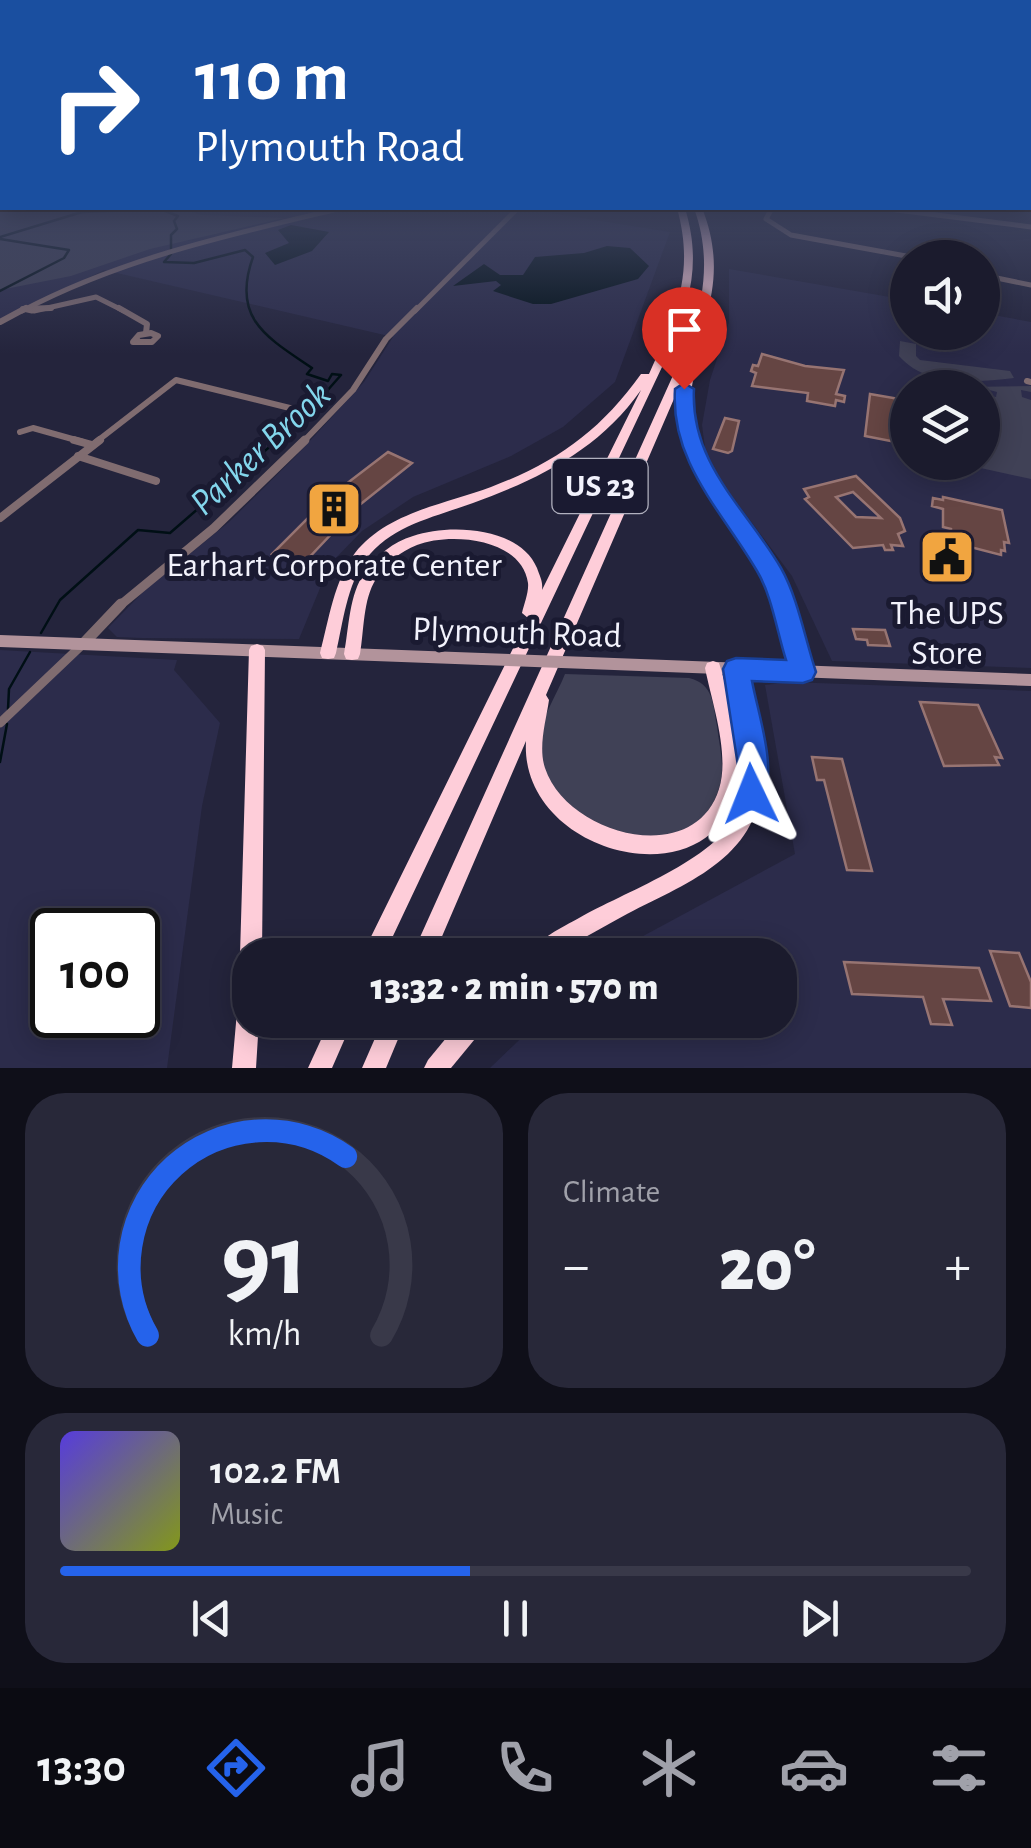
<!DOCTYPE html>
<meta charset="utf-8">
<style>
:root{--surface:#1b1b2d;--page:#282839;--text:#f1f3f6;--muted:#a0a1aa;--line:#393949;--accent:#2563eb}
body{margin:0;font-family:"Alegreya Sans",sans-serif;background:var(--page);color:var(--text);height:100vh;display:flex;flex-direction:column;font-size:38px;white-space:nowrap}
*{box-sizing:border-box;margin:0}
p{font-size:32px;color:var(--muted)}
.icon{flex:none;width:55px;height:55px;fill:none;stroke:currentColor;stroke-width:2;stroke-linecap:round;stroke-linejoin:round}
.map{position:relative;height:1068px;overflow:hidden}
.panel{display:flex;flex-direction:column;gap:25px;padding:25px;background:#0f0f19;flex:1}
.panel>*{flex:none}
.hud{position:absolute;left:0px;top:0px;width:1032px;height:210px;box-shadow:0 5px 25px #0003,0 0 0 2px var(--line);background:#1a4fa0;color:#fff;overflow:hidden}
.buttons{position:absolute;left:890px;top:240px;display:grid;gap:20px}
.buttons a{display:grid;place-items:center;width:110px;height:110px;border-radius:50%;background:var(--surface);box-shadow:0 5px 25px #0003,0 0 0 2px var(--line);font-size:50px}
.speed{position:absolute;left:30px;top:908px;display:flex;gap:20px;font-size:50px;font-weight:700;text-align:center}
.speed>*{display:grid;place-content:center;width:130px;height:130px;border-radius:50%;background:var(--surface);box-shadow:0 5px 25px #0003,0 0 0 2px var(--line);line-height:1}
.speed .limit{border:5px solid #111;border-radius:15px;background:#fff;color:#111}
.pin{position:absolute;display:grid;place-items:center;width:85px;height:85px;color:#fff;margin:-102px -42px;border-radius:50% 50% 50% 0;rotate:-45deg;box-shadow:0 0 10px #0007}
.pin .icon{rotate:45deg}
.me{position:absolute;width:110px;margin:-55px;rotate:358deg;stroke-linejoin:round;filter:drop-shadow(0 0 8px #0008)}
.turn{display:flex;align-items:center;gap:35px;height:210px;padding:0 30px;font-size:45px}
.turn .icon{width:130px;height:130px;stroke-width:2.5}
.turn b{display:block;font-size:70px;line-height:85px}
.big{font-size:75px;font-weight:800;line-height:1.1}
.panel .card{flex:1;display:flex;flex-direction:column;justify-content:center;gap:15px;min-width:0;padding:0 35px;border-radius:40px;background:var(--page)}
.panel .dial{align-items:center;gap:0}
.dial svg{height:260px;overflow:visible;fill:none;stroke:var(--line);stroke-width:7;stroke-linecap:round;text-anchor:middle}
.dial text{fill:var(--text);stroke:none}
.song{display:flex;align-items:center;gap:30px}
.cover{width:120px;height:120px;border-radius:15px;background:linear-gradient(135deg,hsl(250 70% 55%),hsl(70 70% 35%))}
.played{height:10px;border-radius:5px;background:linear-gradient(90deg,var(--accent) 45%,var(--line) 45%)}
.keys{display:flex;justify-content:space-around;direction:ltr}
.heat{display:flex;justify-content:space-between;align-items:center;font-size:55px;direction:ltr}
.panel .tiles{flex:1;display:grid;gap:25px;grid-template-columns:1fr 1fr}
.card:last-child{grid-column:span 2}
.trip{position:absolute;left:232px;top:938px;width:565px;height:100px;border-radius:40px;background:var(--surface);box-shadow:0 5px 25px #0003,0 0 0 2px var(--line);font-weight:800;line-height:100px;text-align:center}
.tab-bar{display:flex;height:160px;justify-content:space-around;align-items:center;background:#0b0b12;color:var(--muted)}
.tab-bar .icon{width:70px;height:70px}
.tab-bar .active{color:var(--accent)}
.tab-bar b{font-size:45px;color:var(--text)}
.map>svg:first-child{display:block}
.built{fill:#2c2c4b;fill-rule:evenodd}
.green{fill:#404156}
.water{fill:#000f15}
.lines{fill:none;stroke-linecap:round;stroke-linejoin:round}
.stream{stroke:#000f15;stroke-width:2.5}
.building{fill:#654543;stroke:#977472;stroke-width:2.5;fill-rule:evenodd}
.minor-far3{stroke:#806c70;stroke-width:5}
.minor-far2{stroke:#806c70;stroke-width:6}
.minor-far1{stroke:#806c70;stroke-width:8}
.minor{stroke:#806c70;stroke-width:9}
.tertiary-far3{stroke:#806c70;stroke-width:5}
.tertiary-far2{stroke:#806c70;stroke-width:6}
.tertiary-far1{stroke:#806c70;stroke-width:9}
.tertiary{stroke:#806c70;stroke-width:11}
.secondary{stroke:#b2939b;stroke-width:12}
.motorway{fill:#fecdd9;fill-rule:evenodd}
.secondary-bridge{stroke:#b2939b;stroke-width:12}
.route{fill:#2563eb;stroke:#184099;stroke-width:2.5}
.labels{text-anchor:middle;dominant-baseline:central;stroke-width:10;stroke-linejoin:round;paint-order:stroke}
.shield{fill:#1a1a31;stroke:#b1b1bf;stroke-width:2.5}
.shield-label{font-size:32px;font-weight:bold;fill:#f2f2fc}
.poi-label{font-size:35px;fill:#f2f2fc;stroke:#1a1a31}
.street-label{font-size:35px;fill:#f2f2fc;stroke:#1a1a31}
.water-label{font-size:38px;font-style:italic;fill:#83d6ec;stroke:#1a1a31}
</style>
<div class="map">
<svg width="1031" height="1068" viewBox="0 0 1031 1068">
<rect width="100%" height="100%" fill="#24243c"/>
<g class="built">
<path d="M0,204l2,4h334l-168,44 180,-44h171l151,24 -55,150 -52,45 -52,29 -98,41 -51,34 -32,33 -31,75 -157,-1 -25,-1 -9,-9 36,-37 85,-69 66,-65 69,-75 29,-45 -289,-67 -104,51z"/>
<path d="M729,269l178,31 1,32h74l1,-19 48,9v346l-199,-7 -40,-85 -85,-113 -5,-38 8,-45 19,-58zM908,388h74v74h-74z"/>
<path d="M0,650l177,10 -3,10 46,53 -18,83 -35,262h-167zM52,930h86v85h-86z"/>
<path d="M790,682l241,9v377h-541l50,-48h240v-65h-172l187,-101 -30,-169z"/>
</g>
<g class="green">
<path d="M0,204l2,4h178l21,7 83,3 -134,31 -79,27 -71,14z"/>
<path d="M900,341l16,3v12l4,4 90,11 4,7c-38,4 -87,10 -115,-22z"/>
<path d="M923,380l45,7 63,-1v6l-10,-2 1,7 9,3v79l-73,-16 24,-1 1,-67 13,2 1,-5 -15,-4h-61z"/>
<path d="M565,674l124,4c25,6 24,27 28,48 2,18 7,36 4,54 -21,107 -197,49 -182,-42 3,-21 18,-44 26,-64z"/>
</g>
<g class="water">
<path d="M291,225l38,7 -17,19 -37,14 -10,-12 24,-10 -11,-13z"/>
<path d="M607,246l23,2 19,18 -11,13 -87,25h-18l-40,-13 8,-6 -5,-4 -43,5 31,-22 16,11h23l12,-18 49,-4z"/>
</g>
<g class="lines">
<g class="stream">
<path d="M0,237l82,-25"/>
<path d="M0,239l69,11 -5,8 -64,33"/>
<path d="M41,633l19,-33 78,-70 32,3 134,-116 37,-42 -9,-1 -4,7 -21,-7 5,-6c-46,-31 -81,-50 -59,-111l-8,-7 -51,13 -30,-1 7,-8v-19l6,-6 -3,-8 4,-5 -18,-7 -77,3 -7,-3 4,-1"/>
<path d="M8,709l1,-20 21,-37"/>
<path d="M0,762l7,-38"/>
</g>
</g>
<g class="building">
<path d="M762,354l43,12 39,4 -8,24 9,2 -1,6 -8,-2 -1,6 -28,-5 1,-8 -56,-7 4,-13 -5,-2 2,-6 5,1z"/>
<path d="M870,394l35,6 -4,43 -36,-7z"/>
<path d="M725,418l14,3 -7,30 -4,2 -15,-4z"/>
<path d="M388,452l24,11 -55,44 -24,-13z"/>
<path d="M856,476l44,42 5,13 -7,3 5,12 -12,-1 2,5h-8l-2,-5 -30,3 -48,-49 4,-2 -5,-8zM853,492l28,26 -25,-1 -20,-20z"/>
<path d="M943,497l59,13 7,33 -5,-1 1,9 -4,-1v5l-50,-13v-13l-8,-2v-18l-11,-3 1,-8 10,2z"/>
<path d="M325,501l29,9 -53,56 -29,-12z"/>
<path d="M853,629l32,1 5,16 -22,-1 -1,-5 -11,-1z"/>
<path d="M920,702l58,3 24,53 -7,-1 4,8 -55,1z"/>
<path d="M812,757l30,2 30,112 -25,-1 -23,-90h-7z"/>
<path d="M990,951l29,2 12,29v26l-21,-2z"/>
<path d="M844,962l135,6 12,33 -48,-2 9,26 -21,-1 -8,-27 -71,-3z"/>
</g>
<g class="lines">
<g class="minor-far3">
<path d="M772,208l-6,11 25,16 126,23"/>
<path d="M881,208l150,19"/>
<path d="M982,275l49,10"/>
<path d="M23,309l9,2"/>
<path d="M34,311l62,-14 28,14"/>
</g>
<g class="minor-far2">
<path d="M119,308l28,16 -1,9"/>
<path d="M23,309l28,-1"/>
<path d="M151,333l7,3 -6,6h-19l6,-7z"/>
<path d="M1027,381l4,1"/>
<path d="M20,432l13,-4 50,14"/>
<path d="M96,442l80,-62 130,32"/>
</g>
<g class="minor-far1">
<path d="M74,440l18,5"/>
<path d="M78,456l78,25"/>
<path d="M0,518l100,-78"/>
</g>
<path class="minor" d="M0,723l83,-79"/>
<g class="tertiary-far3">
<path d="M22,311c100,-53 211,-77 320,-103"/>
<path d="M415,311l103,-103"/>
</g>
<g class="tertiary-far2">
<path d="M0,322l26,-14"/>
<path d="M303,442l50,-52 33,-51 31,-31"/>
</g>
<path class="tertiary-far1" d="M118,607l96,-79 91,-88"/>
<path class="tertiary" d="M83,644l38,-40"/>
<g class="secondary">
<path d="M0,641l482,18"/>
<path d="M588,663l443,17"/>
</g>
<g class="motorway">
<path d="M677,208h8c16,53 6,90 -14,140l-287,607h-22l166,-337 -6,-5c2,-9 7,-21 6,-30 -6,-45 -78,-51 -111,-38 -17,7 -31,18 -41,34 -13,20 -12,52 -16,75l-2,5 -6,1 -6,-1 -2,-5c5,-26 5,-60 21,-82 12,-17 28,-30 48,-36 37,-13 107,-9 124,32 3,9 6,13 5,22l99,-200c-41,59 -102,89 -168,113 -38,14 -81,22 -107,56 -19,26 -23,63 -30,94l-2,5 -6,1 -6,-1 -2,-5c9,-34 14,-72 35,-100 32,-41 91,-49 136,-66 66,-25 109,-56 150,-113h8c27,-59 46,-101 28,-166z"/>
<path d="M694,208h8c24,60 8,106 -16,163h7l1,2c-1,10 -4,21 -4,31 1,67 62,115 89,171 15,31 23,65 32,97l-2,5 -6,2 -6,-2c-14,-34 -17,-71 -33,-104 -24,-48 -69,-88 -82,-141 -4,-18 -2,-36 1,-54l-137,317 3,5c-3,21 -11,47 -4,68 22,67 149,101 174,21 11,-35 -7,-86 -14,-121l2,-5 6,-2 6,2c6,17 9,36 13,53 5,22 10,46 6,69 -24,120 -219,70 -212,-44l-92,214h-22l281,-624c13,-43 16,-81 1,-123z"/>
<path d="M257,644l6,2 2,4 -3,305h-12v10l-7,-2 -3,-8 9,-305 2,-4z"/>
<path d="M737,662l6,2 2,5c6,32 16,65 17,98 3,88 -69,113 -135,147 -16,9 -31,17 -47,26 -6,4 -12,10 -19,13 -7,4 -21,2 -30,2 7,-17 32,-28 48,-37 43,-25 137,-58 158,-105 6,-13 7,-31 7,-45 0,-33 -10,-66 -15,-99l2,-5z"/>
<path d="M250,978v42h9l-3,48h-24l7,-79 3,-8z"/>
<path d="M330,1020h23l-21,48h-24z"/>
<path d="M383,1020h23l-20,48h-24z"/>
<path d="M461,1020h26l-3,8 -33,40h-27l4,-8z"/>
</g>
<path class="secondary-bridge" d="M482,659l106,4"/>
</g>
<linearGradient id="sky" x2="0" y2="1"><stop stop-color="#141421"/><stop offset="0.58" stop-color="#3f4561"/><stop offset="1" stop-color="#3f4561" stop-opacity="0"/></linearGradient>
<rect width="1031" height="354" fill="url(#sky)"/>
<path class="route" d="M684,383l10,6c-4,75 52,119 87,179 17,30 24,71 35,104l-4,8 -9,3 -51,-2c7,37 26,88 10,123l-11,5 -11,-5 -4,-10 2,-28 -15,-97 4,-8 9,-3 50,2c-9,-28 -14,-64 -29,-89 -35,-60 -87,-109 -82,-182z"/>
<defs>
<g id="building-square" transform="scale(2.875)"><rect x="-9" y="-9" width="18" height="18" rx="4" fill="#f1a540" stroke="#1a1a31"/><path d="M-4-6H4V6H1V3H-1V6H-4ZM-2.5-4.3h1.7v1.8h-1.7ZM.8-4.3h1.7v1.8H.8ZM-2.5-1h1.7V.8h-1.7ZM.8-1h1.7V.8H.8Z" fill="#111"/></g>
<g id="civic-square" transform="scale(2.875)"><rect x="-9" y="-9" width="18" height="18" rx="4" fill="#f1a540" stroke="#1a1a31"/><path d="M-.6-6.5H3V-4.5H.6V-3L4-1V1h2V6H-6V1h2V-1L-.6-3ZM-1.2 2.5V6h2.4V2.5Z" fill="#111"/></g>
</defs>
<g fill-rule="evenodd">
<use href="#building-square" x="334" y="509"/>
<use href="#civic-square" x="947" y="557"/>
</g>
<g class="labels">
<rect class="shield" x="552.5" y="459" width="95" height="54" rx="8"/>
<g class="shield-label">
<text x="600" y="486">US 23</text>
</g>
<g class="poi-label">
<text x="334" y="565">Earhart Corporate Center</text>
<text x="947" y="613">The UPS<tspan x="947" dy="40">Store</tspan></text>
</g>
<g class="street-label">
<text transform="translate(517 633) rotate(2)">Plymouth Road</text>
</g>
<g class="water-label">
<text transform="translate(261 449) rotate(-43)">Parker Brook</text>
</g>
</g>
</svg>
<div class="buttons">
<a><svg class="icon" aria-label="sound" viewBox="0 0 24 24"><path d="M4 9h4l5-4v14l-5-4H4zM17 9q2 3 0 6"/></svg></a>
<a><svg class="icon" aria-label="layers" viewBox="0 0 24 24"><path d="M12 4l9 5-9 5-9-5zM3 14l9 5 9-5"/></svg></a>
</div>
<div class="speed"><div class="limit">100</div></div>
<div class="pin" style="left:684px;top:389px;background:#d93025"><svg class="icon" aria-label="arrive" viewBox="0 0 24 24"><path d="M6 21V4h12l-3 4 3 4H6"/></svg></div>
<svg class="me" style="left:751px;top:794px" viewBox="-20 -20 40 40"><path d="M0-17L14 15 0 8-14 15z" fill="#2563eb" stroke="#fff" stroke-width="4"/></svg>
<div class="trip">13:32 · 2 min · 570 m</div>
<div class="hud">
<div class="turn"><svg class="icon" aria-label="right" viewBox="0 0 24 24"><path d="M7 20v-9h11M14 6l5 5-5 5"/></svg><div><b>110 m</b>Plymouth Road</div></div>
</div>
</div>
<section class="panel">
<div class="tiles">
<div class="card dial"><svg viewBox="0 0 100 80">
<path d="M14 69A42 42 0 1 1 86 69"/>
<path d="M14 69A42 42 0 0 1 75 14" stroke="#2563eb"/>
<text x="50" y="56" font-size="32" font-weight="700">91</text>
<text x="50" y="72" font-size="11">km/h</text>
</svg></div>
<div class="card"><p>Climate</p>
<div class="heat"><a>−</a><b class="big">20°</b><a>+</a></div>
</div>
<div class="card">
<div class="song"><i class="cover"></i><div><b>102.2 FM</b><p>Music</p></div></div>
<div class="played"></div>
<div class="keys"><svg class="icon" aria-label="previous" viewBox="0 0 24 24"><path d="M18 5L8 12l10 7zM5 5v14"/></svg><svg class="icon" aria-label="pause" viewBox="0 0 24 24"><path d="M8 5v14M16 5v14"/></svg><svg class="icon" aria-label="next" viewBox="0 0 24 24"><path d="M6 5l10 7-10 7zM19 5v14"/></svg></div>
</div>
</div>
</section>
<nav class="tab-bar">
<b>13:30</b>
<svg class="icon active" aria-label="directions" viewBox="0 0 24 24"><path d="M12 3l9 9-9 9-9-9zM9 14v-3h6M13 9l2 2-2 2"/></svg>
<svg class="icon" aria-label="music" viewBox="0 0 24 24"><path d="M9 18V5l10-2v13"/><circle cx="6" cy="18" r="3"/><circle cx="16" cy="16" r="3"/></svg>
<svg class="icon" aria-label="phone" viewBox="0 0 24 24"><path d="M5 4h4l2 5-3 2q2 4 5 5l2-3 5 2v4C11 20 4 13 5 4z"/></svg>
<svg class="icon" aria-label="climate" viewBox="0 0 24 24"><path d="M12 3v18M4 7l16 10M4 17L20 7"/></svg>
<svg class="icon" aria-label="car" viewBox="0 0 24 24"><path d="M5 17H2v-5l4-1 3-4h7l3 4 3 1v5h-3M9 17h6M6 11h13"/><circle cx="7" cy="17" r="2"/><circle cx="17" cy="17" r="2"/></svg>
<svg class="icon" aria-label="filters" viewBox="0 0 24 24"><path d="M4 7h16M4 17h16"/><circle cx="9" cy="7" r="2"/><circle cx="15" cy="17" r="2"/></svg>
</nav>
